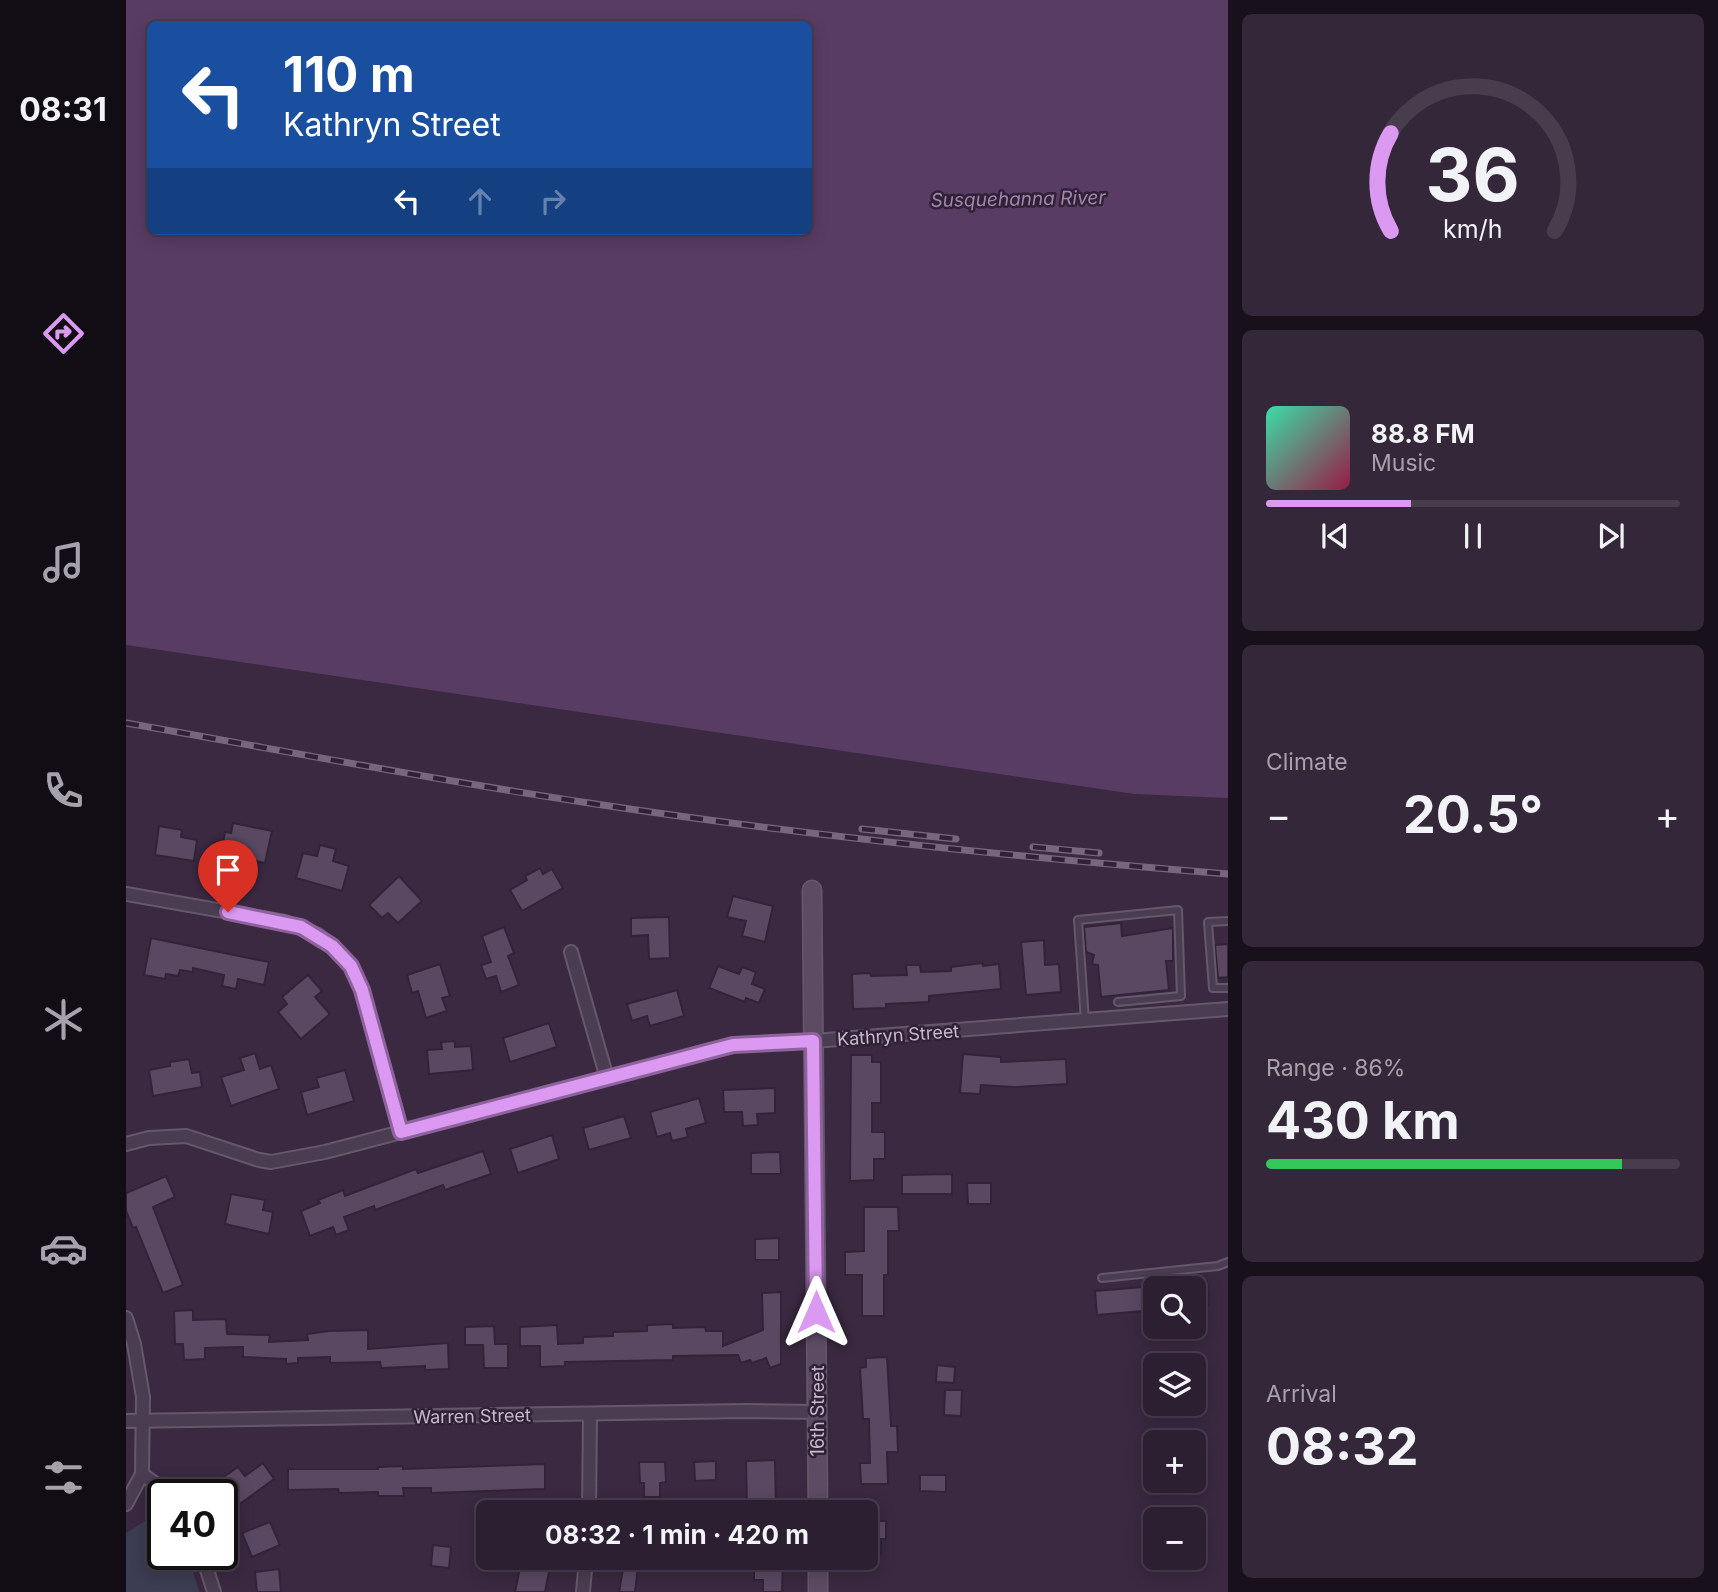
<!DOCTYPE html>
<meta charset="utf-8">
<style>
:root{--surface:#2c1f31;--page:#342739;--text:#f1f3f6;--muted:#a6a2ab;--line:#483d4d;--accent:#db99f1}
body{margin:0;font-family:Inter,sans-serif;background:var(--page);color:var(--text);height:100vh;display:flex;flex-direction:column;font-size:26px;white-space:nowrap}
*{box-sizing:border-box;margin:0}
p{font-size:23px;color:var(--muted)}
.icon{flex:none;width:38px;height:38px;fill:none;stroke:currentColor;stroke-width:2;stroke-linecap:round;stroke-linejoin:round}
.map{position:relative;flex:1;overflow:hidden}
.details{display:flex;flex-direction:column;gap:14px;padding:14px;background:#18111b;width:490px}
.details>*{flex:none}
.hud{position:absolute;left:21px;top:21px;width:665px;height:214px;border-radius:10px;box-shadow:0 4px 18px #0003,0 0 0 2px var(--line);background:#1a4fa0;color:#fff;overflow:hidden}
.tools{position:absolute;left:1017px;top:1276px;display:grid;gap:14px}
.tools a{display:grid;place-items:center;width:63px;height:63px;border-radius:10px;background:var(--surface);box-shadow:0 4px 18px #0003,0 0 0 2px var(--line);font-size:35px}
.speed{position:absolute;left:21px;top:1479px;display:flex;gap:14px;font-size:35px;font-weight:700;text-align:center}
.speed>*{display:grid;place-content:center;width:91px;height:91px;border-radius:50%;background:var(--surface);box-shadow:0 4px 18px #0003,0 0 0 2px var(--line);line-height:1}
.speed .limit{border:4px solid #111;border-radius:10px;background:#fff;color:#111}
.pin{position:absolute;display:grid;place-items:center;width:60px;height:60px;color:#fff;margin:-72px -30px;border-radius:50% 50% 50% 0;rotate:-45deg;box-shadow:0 0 7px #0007}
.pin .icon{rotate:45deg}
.me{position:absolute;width:77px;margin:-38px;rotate:0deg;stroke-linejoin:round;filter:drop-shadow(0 0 5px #0008)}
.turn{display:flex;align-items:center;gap:24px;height:147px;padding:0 21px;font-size:32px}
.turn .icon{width:91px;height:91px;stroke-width:2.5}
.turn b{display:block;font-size:49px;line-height:60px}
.lanes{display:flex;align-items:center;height:66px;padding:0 21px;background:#0003;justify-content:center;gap:35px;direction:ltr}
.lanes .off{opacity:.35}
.big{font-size:52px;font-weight:700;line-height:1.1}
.details .card{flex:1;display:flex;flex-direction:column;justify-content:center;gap:10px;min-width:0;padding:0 24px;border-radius:10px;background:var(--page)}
.details .dial{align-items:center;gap:0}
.dial svg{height:182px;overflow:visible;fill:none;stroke:var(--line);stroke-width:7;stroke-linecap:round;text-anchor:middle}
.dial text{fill:var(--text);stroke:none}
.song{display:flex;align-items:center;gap:21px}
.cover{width:84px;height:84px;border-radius:10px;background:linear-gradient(135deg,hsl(160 70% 55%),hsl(340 70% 35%))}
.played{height:7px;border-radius:4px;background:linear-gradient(90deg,var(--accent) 35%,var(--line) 35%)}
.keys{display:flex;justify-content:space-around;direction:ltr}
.heat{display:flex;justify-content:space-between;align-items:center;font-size:38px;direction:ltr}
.charge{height:10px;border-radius:5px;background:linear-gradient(90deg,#34c759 86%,var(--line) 0)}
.trip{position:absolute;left:350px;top:1500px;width:402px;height:70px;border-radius:10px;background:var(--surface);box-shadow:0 4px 18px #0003,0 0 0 2px var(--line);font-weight:700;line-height:70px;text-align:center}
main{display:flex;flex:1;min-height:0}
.menu{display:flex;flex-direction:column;width:126px;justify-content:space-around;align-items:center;background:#120c14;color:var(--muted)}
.menu .icon{width:49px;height:49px}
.menu .active{color:var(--accent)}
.menu b{font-size:32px;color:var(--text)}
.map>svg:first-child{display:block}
.green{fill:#3c3c52}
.water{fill:#593c64;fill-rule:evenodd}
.building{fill:#5a4862;stroke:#322338;stroke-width:2}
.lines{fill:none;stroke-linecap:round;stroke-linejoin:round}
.lane-casing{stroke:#66586b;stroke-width:10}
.street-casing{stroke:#66586b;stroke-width:16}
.secondary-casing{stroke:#66586b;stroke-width:21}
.lane{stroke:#4b3d51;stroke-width:6}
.street{stroke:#4b3d51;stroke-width:12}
.secondary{stroke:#5d4b63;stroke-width:18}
.rail-casing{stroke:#78667e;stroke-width:7}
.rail{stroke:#302136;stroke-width:4.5;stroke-dasharray:13;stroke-linecap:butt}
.route-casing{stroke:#8e639d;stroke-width:18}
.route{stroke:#db99f1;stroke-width:12}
.labels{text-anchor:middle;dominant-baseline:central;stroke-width:5;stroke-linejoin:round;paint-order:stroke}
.street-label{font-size:18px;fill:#c6bacb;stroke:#302136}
.water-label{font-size:19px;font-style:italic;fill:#a284b0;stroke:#302136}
</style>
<main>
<nav class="menu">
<b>08:31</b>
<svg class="icon active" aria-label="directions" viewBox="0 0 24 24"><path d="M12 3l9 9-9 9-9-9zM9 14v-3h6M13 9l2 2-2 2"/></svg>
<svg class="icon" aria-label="music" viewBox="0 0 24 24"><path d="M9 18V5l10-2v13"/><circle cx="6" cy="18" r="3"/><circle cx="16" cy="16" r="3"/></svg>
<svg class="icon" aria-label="phone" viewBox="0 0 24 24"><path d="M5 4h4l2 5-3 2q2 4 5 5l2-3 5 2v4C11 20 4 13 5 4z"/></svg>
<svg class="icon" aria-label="climate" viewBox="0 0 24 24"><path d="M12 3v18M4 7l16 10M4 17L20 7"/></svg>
<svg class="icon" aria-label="car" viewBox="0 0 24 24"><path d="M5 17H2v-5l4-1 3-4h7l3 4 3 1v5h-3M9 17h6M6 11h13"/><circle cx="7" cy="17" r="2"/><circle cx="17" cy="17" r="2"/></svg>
<svg class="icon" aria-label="filters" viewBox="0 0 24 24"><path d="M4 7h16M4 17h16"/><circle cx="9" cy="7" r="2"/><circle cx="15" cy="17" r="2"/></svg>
</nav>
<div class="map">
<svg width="1102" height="1592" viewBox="0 0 1102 1592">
<rect width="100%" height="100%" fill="#3a2941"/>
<path class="green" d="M30,1514l7,5v35h25l11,38h-73v-59z"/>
<path class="water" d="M0,0h1102v798l-94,-4 -1008,-149zM24,24h658v207h-658z"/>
<g class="building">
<path d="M107,823l39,8 -7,32 -19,-4 -3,14 -17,-3 3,-16 -8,-1 4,-21 6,1z"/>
<path d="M33,826l23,4 -1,7 16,3 -3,21 -39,-6z"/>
<path d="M194,845l16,4 -3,12 16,5 -7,25 -46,-13 7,-25 14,3z"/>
<path d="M414,868l3,6 9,-5 11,19 -41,23 -12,-21 17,-10 -2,-4z"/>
<path d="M273,876l23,25 -24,22 -10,-10 -6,5 -13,-13z"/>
<path d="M607,896l40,10 -8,36 -23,-6 4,-15 -19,-4z"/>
<path d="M543,917l1,41 -21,1 -1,-24 -17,1v-18z"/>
<path d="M995,923l1,13 51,-8v33h-7l3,29 -68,7 -3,-32 -6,-1 2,-9 -8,-3 -2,-25z"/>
<path d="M378,927l10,26 -6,3 11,29 -18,7 -5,-16 -10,3 -5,-14 10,-3 -9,-26z"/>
<path d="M25,938l118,24 -5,23 -26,-6 -2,10 -14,-3 2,-11 -31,-7v4l-13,-2 -2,6 -12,-2 -1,5 -21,-4z"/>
<path d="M918,940l1,25 14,-1 2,28 -35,3 -5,-53z"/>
<path d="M1102,944v33l-10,1 -3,-33z"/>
<path d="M856,963l1,3 16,-2 2,25 -72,7v6l-43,2v4l-33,1 -1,-35 18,-1 1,3 36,-1 -1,-10h14l1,7 30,-1v-4z"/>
<path d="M314,964l10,32 -8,2 5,13 -21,7 -8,-27 -6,2 -5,-18z"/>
<path d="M592,966l21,8 3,-7 14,5 -4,12 13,5 -6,14 -13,-5 -1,4 -36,-14z"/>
<path d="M182,975l14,16 -7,6 15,17 -29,25 -23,-27 9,-8 -5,-7z"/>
<path d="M551,990l7,26 -34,10 -3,-10 -15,5 -5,-17z"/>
<path d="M423,1023l8,24 -47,15 -7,-24z"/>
<path d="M329,1041v6l16,-1 2,24 -44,4 -2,-24 15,-1 -1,-7z"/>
<path d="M129,1053l5,16 11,-4 8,24 -48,17 -10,-29 23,-7 -4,-12z"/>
<path d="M837,1054l38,3v5l65,-3 1,25 -53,3 -33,-2 -1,9 -20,-1z"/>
<path d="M725,1055h21v7h9v41h-9v29h13v27h-11v21l-24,1z"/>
<path d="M63,1059l3,14 8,-1 2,15 -49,9 -4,-26 21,-4v-4z"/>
<path d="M219,1070l9,31 -47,14 -6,-23 18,-5 -3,-9z"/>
<path d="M649,1088v25l-18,1 1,11 -15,1 -1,-14h-18l-1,-22z"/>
<path d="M573,1098l7,25 -20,6 2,8 -16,4 -2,-8 -13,4 -7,-25z"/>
<path d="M498,1116l7,22 -42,12 -6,-22z"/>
<path d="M426,1135l7,24 -41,14 -8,-24z"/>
<path d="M357,1151l8,23 -46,16 -2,-5 -68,25 -1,-4 -30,11 5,13 -13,5 -3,-8 -23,9 -9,-25 19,-8 -2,-3 25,-10 2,6 71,-27 2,4z"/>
<path d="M654,1152l1,22h-30v-21z"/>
<path d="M826,1174v20h-50v-19z"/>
<path d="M40,1176l9,21 -22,10 30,78 -20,8 -27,-66 -3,1 -7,-17v-18z"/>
<path d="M841,1183h24v21h-23z"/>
<path d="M105,1194l34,6 -2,10 10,2 -4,22 -44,-10z"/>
<path d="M738,1207h34l1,24h-11v44h-4v41h-22v-41h-17v-23l19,-1z"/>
<path d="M653,1238v22h-24v-21z"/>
<path d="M1081,1281l2,24 -15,1v-23z"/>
<path d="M1029,1286v24l-58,5 -2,-24z"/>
<path d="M655,1292v72l-11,4 -4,-10 -14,5 -2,-3 -9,3 -3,-8 -65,1v4l-108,2v4l-25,1v-21h-20v-19l37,-2 1,19 25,-1v-6l30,-1v-4l34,-1v-6l26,-1v4l32,-1 1,4h17v15l40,-16 -1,-37z"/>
<path d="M67,1310v10l33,-1 1,15 43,1 -1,7 39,-2 -1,-6 22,-3 39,-1v19l80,-6 1,26 -24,1v-4l-44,2 -1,-6 -50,1v-6l-32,1v5l-12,1v-5l-43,-2v-10l-38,1v11l-21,1 -1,-16h-8l-1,-33z"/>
<path d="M368,1326l1,18h13v24h-24l-1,-23h-18v-18z"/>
<path d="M761,1357l4,69h6l1,26h-11l1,32h-27l-1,-21h10l-1,-44h-6l-3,-51 6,-1v-9z"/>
<path d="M811,1365l18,2 -1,16 -18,-1z"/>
<path d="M819,1390h17l-1,26 -17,-1z"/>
<path d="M649,1460l1,52 -29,-3 -1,-48z"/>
<path d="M590,1461v19l-21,1 -1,-19z"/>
<path d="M513,1462h26l1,20 -6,1v14h-16v-14h-4z"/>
<path d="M137,1463l11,16 -52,38v-23h-3l-7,-9 26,-18 7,9z"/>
<path d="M419,1464v25l-114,4v-5h-28l1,8h-26v-4l-39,1 -1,-4 -50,1v-21h90v-2l25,-1v3z"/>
<path d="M794,1475h26v17l-26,-1z"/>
<path d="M740,1521h20v18h-5v15l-15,1z"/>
<path d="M144,1522l10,23 -28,12 -10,-24z"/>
<path d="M307,1545l18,2 -2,21 -18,-2z"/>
<path d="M396,1558l29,4 -6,30h-30z"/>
<path d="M473,1558h40l-4,34h-16l4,-23 -25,-3z"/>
<path d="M628,1558h29l-1,34h-19v-12h-9z"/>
<path d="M153,1569l2,23h-24l-2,-20z"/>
</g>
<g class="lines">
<g class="lane-casing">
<g id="lane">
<path d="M1102,921l-20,1 5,66h15"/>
<path d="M959,1021l-7,-101 100,-10 3,86 -63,6"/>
<path d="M976,1278l116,-12 10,-4"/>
</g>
</g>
<g class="street-casing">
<g id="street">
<path d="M0,894l159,28 33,13 14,11 18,20 12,24 39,142"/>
<path d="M445,952l36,126"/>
<path d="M0,1144l23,-6 37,-2 73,24 12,2 54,-10 408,-107 80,-4 415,-32"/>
<path d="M0,1318l8,26 9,53 -1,77 -16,30"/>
<path d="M0,1421l620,-10 71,1"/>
<path d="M16,1474l27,20"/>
<path d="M463,1512l1,-98"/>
<path d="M76,1554l12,38"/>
<path d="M457,1592l3,-34"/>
</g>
</g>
<g class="secondary-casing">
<g id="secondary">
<path d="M686,890l6,622"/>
<path d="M692,1558v34"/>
</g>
</g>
<use href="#lane" class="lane"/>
<use href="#street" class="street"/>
<use href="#secondary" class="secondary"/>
<g class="rail-casing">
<g id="rail">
<path d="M0,723c154,27 308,57 463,80 212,32 425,54 639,71"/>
<path d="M736,829l94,10"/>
<path d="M907,847l66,6"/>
</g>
</g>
<use href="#rail" class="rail"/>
</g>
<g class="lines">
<g class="route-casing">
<path id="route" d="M102,912l73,15 31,19 19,20 11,24 39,142 332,-87 80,-4 3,271"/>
</g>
<use href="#route" class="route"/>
</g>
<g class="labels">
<g class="street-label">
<text transform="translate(772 1035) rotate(-4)">Kathryn Street</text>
<text transform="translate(691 1411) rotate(-90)">16th Street</text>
<text transform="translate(346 1416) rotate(-1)">Warren Street</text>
</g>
<g class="water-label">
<text transform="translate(892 199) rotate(-1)">Susquehanna River</text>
</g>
</g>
</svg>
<div class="tools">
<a><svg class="icon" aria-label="search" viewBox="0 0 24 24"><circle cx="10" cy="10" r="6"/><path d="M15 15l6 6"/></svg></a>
<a><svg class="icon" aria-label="layers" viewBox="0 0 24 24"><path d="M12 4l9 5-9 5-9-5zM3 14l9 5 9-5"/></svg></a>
<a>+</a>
<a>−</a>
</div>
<div class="speed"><div class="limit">40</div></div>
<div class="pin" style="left:102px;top:912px;background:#d93025"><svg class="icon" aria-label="arrive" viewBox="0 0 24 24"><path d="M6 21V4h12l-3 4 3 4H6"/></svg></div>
<svg class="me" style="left:690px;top:1312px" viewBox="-20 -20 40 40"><path d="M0-17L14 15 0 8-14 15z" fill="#db99f1" stroke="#fff" stroke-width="4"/></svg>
<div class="trip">08:32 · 1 min · 420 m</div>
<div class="hud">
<div class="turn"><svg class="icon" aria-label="left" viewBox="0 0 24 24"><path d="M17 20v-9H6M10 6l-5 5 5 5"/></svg><div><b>110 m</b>Kathryn Street</div></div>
<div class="lanes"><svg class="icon" aria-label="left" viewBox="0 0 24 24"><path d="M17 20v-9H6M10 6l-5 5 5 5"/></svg><svg class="icon off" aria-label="ahead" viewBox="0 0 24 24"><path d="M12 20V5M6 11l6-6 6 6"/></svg><svg class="icon off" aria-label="right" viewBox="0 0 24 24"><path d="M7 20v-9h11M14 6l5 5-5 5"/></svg></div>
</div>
</div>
<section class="details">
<div class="card dial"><svg viewBox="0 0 100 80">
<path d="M14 69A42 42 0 1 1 86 69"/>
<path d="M14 69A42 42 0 0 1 14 26" stroke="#db99f1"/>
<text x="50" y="56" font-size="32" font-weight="700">36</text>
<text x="50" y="72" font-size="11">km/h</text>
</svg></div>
<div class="card">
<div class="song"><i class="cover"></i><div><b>88.8 FM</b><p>Music</p></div></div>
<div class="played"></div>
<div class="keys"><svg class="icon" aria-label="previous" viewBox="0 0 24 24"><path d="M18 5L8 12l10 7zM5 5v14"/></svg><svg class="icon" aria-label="pause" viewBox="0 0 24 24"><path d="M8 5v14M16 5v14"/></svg><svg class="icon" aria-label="next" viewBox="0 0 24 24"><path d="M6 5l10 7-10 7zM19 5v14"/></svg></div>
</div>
<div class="card"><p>Climate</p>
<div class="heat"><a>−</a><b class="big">20.5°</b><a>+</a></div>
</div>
<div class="card"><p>Range · 86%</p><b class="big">430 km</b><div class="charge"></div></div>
<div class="card"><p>Arrival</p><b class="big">08:32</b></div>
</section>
</main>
